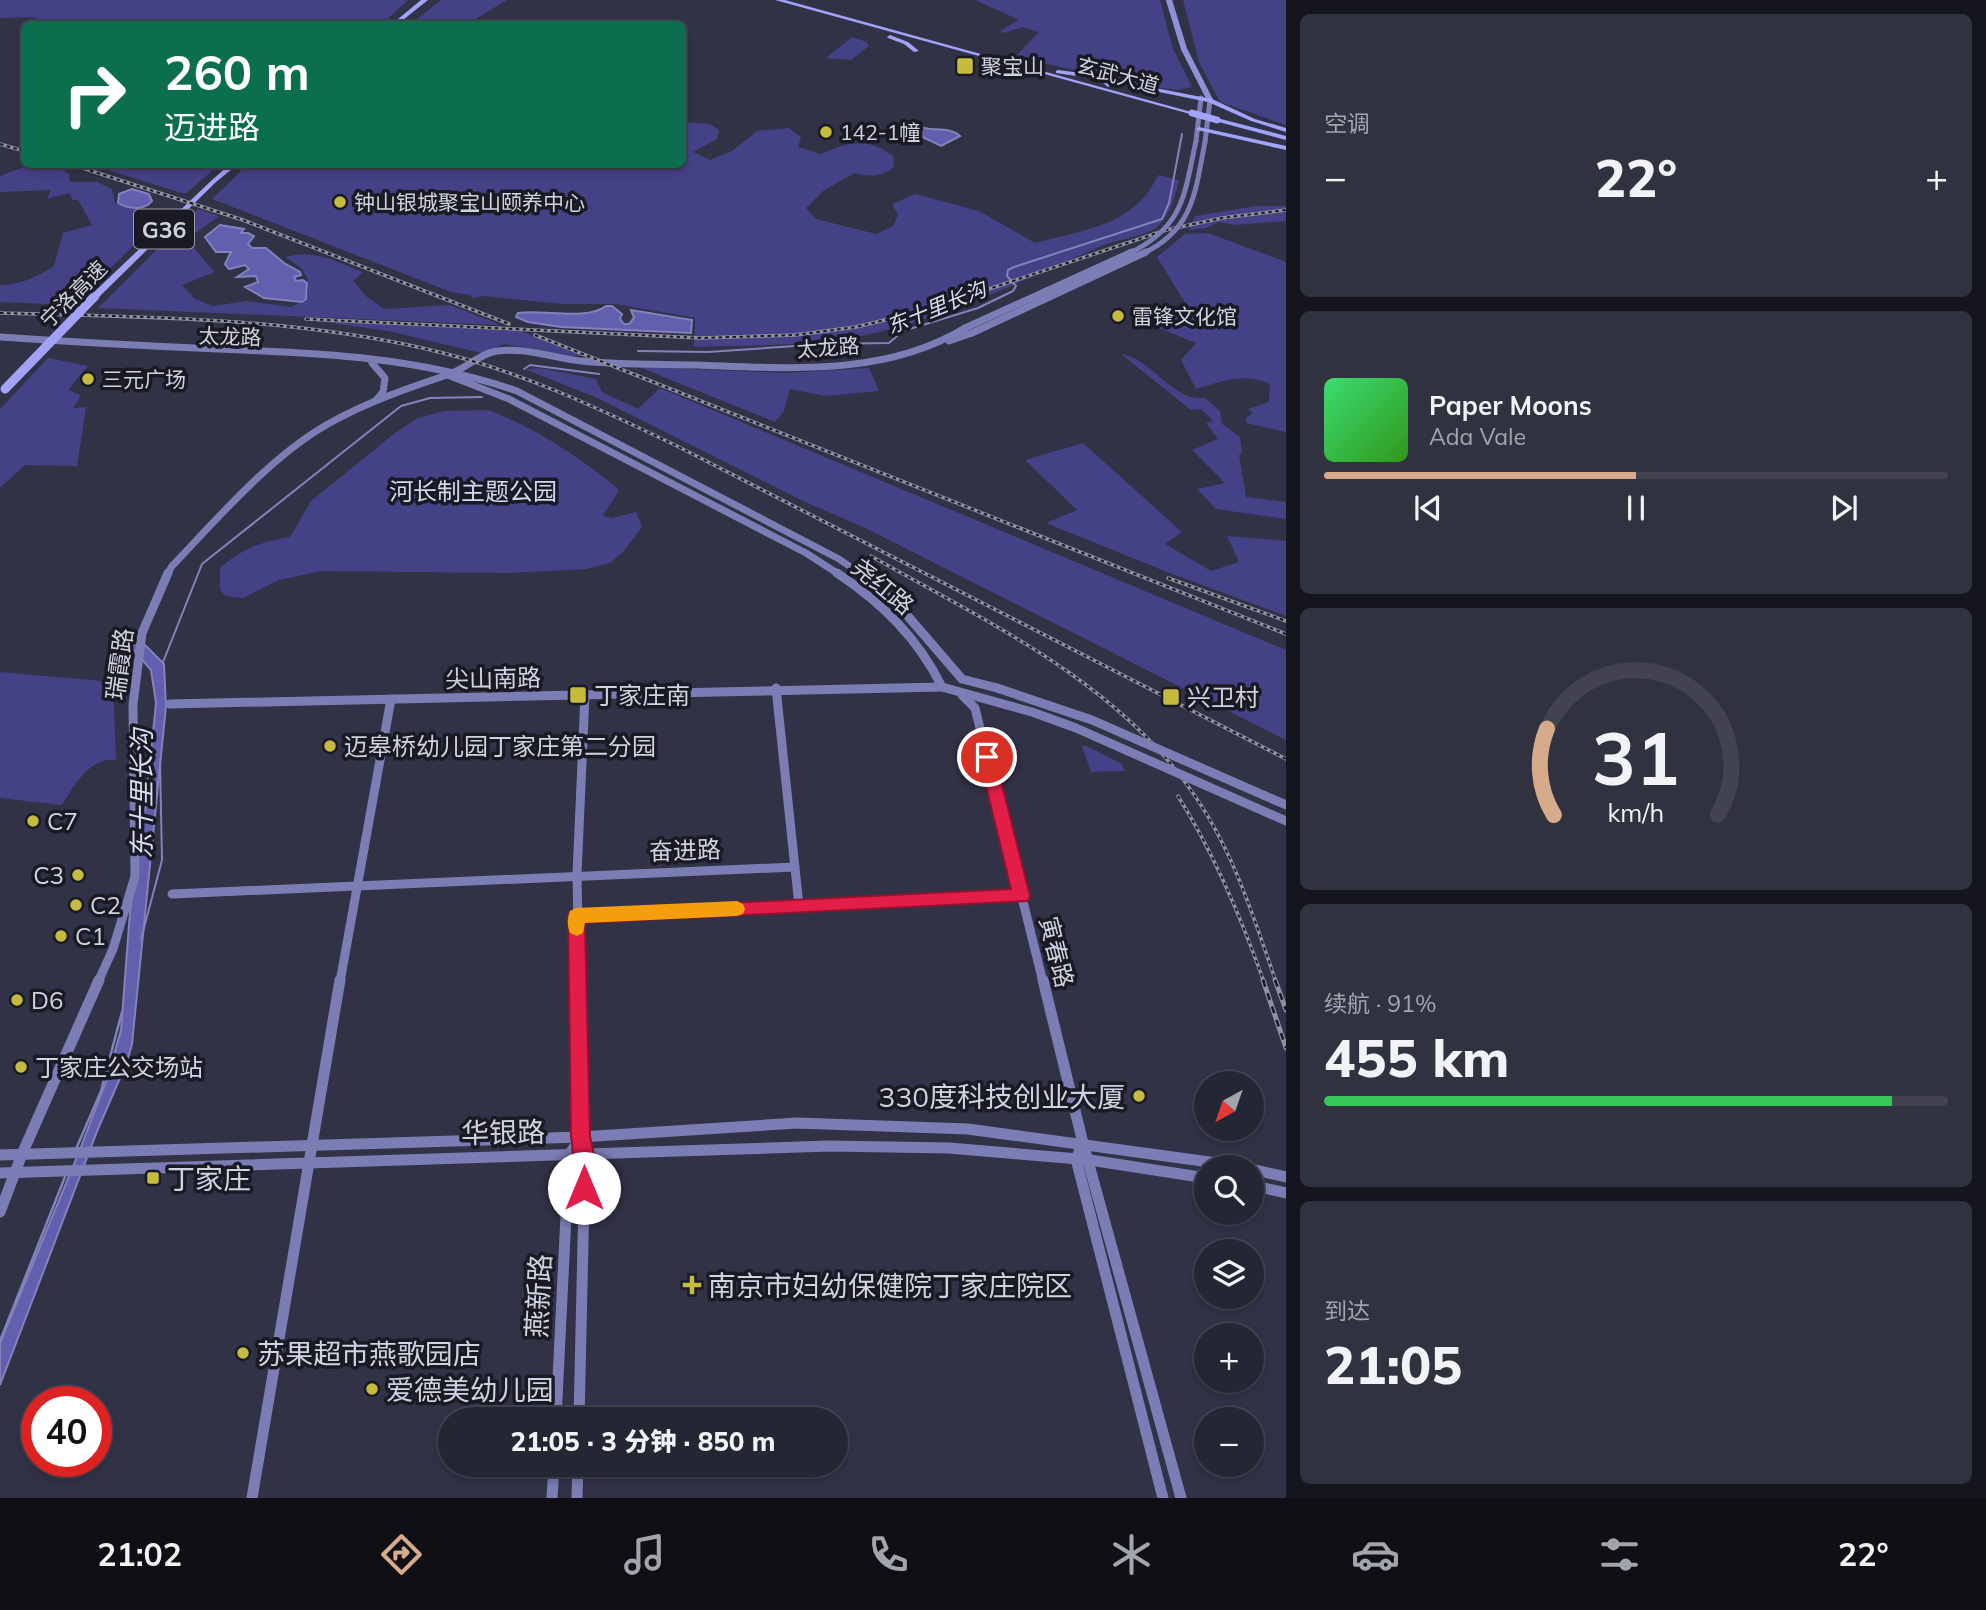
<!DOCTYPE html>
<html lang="zh">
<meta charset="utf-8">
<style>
:root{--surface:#252634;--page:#313240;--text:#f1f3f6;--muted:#a3a5ac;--line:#42434f;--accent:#d6ab8b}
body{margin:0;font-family:Mulish,"Noto Sans SC",sans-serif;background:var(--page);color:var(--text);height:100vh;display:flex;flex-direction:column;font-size:26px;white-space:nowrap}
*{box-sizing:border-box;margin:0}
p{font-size:23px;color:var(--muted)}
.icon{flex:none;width:38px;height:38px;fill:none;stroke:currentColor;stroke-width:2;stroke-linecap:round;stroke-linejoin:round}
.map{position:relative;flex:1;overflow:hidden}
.drawer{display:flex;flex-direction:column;gap:14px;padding:14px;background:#14151d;width:700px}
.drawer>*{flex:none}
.banner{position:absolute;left:21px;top:21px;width:665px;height:147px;border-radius:10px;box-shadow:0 4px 10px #0003,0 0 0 2px var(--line);background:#0b6e4f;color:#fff;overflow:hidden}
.needle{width:46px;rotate:220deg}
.fabs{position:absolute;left:1194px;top:1071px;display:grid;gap:14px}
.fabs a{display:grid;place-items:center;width:70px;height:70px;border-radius:50%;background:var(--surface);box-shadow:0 4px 10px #0003,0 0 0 2px var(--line);font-size:35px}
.speed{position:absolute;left:21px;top:1386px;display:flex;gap:14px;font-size:35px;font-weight:700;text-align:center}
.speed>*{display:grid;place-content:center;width:91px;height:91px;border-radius:50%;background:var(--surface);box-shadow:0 4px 10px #0003,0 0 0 2px var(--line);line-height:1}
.speed .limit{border:10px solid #d22;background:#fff;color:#111}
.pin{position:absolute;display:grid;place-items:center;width:60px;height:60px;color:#fff;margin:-30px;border:4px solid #fff;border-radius:50%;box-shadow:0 2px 7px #0007}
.me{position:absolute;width:77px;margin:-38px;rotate:0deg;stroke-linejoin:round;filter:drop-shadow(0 0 5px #0008)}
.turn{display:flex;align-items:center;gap:24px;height:147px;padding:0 28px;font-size:32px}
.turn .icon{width:91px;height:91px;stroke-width:2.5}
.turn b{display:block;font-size:49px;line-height:60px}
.big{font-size:52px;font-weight:800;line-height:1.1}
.drawer .widget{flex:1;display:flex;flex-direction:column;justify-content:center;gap:10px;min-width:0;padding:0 24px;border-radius:10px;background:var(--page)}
.drawer .dial{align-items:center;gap:0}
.dial svg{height:182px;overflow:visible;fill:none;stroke:var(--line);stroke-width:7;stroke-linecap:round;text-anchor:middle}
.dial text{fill:var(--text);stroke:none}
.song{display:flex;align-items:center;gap:21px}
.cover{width:84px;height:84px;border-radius:10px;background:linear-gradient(135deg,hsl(140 70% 55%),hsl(110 70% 35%))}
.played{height:7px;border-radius:4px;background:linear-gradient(90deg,var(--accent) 50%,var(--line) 50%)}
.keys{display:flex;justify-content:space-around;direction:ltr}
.heat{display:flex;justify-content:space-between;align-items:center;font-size:38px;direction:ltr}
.charge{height:10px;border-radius:5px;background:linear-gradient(90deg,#34c759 91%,var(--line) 0)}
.trip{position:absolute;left:438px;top:1407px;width:410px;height:70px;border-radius:35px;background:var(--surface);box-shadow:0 4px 10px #0003,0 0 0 2px var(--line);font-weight:800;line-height:70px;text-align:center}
.dock{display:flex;height:112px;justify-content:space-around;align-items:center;background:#0f0f15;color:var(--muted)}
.dock .icon{width:49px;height:49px}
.dock .on{color:var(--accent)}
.dock b{font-size:32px;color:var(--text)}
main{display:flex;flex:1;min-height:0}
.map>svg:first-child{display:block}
.green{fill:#454187}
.water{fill:#625faf;stroke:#8382bd;stroke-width:2}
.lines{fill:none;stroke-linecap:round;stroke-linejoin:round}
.stream-far1{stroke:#8382bd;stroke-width:2}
.stream{stroke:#8382bd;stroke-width:2.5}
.secondary-far3{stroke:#7c7db4;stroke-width:5}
.secondary-far2{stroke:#7c7db4;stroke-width:7}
.secondary-far1{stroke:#7c7db4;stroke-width:9}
.secondary{stroke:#7c7db4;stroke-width:11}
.primary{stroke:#8f90d8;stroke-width:6}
.highway{fill:#a1a2f8;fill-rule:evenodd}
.rail-far1-casing{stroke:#8f90a0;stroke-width:3.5}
.rail-casing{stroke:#8f90a0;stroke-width:5}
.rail-far1{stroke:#1a1a24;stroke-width:2;stroke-dasharray:3.5;stroke-linecap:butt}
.rail{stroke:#1a1a24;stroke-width:2.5;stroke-dasharray:7;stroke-linecap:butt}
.secondary-bridge-far2{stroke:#7c7db4;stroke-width:5}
.secondary-bridge-far1{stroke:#7c7db4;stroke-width:7}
.secondary-bridge{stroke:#7c7db4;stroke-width:9}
.highway-bridge-far1{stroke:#a1a2f8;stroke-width:7}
.highway-bridge{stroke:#a1a2f8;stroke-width:9}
.route{fill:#e11d48;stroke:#92132f;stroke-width:2}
.slow{fill:#f59e0b}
.poi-dot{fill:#c6bb3c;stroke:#1a1a24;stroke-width:2.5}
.labels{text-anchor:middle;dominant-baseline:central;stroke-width:7;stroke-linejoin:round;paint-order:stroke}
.far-poi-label{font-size:21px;fill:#d1d2df;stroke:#1a1a24;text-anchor:start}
.far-street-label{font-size:21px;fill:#d1d2df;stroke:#1a1a24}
.far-water-label{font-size:21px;font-style:italic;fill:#dcddf4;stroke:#1a1a24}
.shield{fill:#1a1a24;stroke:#9a9ba7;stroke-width:2}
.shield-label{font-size:23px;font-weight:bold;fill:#d1d2df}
.park-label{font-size:24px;fill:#d5d7ed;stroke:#1a1a24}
.street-label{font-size:24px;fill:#d1d2df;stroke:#1a1a24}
.poi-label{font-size:24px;fill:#d1d2df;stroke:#1a1a24;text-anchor:start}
.water-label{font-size:26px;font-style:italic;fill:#dcddf4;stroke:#1a1a24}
.near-poi-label{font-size:28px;fill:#d1d2df;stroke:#1a1a24;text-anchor:start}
.near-street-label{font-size:28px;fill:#d1d2df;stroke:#1a1a24}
</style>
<main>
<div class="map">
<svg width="1286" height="1498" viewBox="0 0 1286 1498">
<rect width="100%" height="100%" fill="#313246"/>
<g class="green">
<path d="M0,0h408l-26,24h-333c-11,-10 -33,-6 -49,-6z"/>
<path d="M441,0h66l-40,24h-56z"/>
<path d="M975,0h185l13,49 19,38 -15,3 -18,-2 -144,-31 24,-25 -17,-5 -17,6 -5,-2 19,-11z"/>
<path d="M1183,0h103v125l-66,-23 -21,-40z"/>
<path d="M852,37l15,5 2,4 -18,14 -25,-2z"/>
<path d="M683,122l27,2 9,6 -2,9 -24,13 17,8 22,-9 25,-20 32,-3 12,9 -3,10 23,7c28,-12 45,-18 72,2l1,11c-13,10 -25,10 -40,6l-31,18 -17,17 10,11 60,15 17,-8 5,-11 -6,-11 23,-10 64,17 56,32c48,-13 100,-17 123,-68l21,5c-4,16 -9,36 -22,47 -11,9 -41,13 -56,19 -72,32 -145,67 -222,86 -60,15 -124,13 -185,15l1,-29 -79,-14h-53l-79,-8 -12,2 -2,-3 -19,-3 -239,-93 35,-34 435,-1z"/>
<path d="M29,165h27l13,9 1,8h27l15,7 3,14c17,9 35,4 52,10l-94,92 -73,-3v-17c19,0 38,-8 54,-19l9,-33 29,-8 -14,-25h-5l-4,-7 -22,6 4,-9 -51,2v-16z"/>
<path d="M92,165h127l-34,29z"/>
<path d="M1256,206h30v15l-51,4 -16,-3 -13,6 -17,2 6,-14z"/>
<path d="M198,209l21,7 -22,16 -8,-1 -6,5 32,36 -33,13 13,14 18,7 34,-5 44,6 16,-8c5,-22 -3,-31 -22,-42 31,-8 49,4 78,15l-10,9 14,16 17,12 66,-4 51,20 -403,-17z"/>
<path d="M1208,233l78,29v170l-40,-9 1,-6 6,-4 -5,-4 21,-7 1,-18c-26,-12 -48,-3 -74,5l-15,-29 15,-17 -52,-21 5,-5 43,-3 -35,-57 28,-23z"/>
<path d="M317,321l204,10 61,25h-16l-61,-12 -24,9 -93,-22z"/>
<path d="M1121,354c32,5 51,48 84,44l15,13 2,13 18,13 2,15 -3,3 7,42 40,5v17l-70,-10 -19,-20 28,-6 -33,-33 26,-11 -12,-16 7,-2 -12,-12 -10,1z"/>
<path d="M48,358l40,8 -20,24 13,5 -8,13 13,-1 -9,59 -52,-1 -25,23v-79z"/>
<path d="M639,367l147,6 83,-5 10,23 -54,5 -35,-7 -6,22 -9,11z"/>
<path d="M539,368l57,11 6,13 36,17 22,-21 626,262v90l-421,-212 -62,-27 -208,-104 -70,-28z"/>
<path d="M488,410c45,17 94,48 131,80l-16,26 9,2 24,-6 6,15 -19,25 -13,11 -24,6 -80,4 -185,-2 -42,9 -36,18 -17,-2 -6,-6v-22c21,-19 43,-27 70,-31l21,-36 84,-68 23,-15 26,-7z"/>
<path d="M1083,443l99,89 -17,12 46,27 28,-9 -12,-26 59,5v75l-119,-44 -121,-49 31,-13 -52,-50z"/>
<path d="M0,672l113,10 3,78c-27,-3 -42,26 -54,45l-62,-7z"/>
<path d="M1082,746h5l35,18 3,7 -34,1z"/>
</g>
<g class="water">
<path d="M916,125c12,8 32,0 44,11l-19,10 -27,-13 -5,-5z"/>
<path d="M132,189l17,5 3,7c-8,10 -24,8 -34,2l1,-9z"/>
<path d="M220,225l24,4 -3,4h7l6,3 -6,8 4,4h14l18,15 16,9 1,3 -7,2 2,4 7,-1 4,3 -1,16 -4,3 -38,-4 -19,-11 13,-5 -2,-6 -19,1 12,-8 -4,-4 -16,4 -4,-5 6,-12h-15l-11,-15z"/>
<path d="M606,306h6l10,8 -2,5 4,5h5l5,-6 -3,-8 61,10 -1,13 -130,-6 -33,-5 -12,-5 2,-4c25,-4 68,8 88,-7z"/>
<path d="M140,640l24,24 2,42 -34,338 -5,18 -29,67 -98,256v-42l77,-186 30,-78 14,-49 9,-118 16,-110 10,-99 -5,-33 -20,-23z"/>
</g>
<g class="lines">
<g class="stream-far1">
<path d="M638,351l70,1 116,-8 65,-1 14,-12 75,-23 35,-17 3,-5 -9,-10 1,-6 6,-3 148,-48 7,-16 13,-69"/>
<path d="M524,369l6,-4 69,9"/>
<path d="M163,662l39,-98 199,-158 29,-8 52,-1"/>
<path d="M141,939l21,-79 -2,-98"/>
</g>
<g class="stream">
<path d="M76,1149l25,-58 21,-79"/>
<path d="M0,1341l65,-164"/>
</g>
<g class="secondary-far3">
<path d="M1196,141l5,-43"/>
<path d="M1205,142l5,-42"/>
</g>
<g class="secondary-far2">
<path d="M0,337c73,5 145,9 218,12 103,4 201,8 299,42l322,168 23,16"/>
<path d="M949,341l23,-8"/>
<path d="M372,363l13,15 -2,14 -6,7"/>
<path d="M167,575l5,-9c45,-47 99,-110 156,-142 39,-22 80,-36 122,-50 16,-6 31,-21 47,-23 27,-4 57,7 84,10 38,4 78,3 116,4 91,3 187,12 268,-37"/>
</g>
<g class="secondary-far1">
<path d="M860,573l40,34 62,72 35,9"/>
<path d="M776,688l23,218"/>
<path d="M962,695l13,13 68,274"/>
<path d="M170,704l772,-17"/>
<path d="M172,894l623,-27"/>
<path d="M576,916l446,-20"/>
<path d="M98,982l15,-33 22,-73 -2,-171 9,-72 26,-60"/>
<path d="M340,982l51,-283"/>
<path d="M579,982l-2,-108 8,-179"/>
</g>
<g class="secondary">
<path d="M579,980l2,157 4,18 -6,264"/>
<path d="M1043,980l40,163 98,355"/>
<path d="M1083,1143l-7,16 87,339"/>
<path d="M0,1155l581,-18 216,-14 171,6 278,38"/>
<path d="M1251,1169l35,8"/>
<path d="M0,1173l830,-27 119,2 141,12 116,18"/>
<path d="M1251,1185l35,8"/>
<path d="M0,1212l22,-58 77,-174"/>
<path d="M556,1419l13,-264 12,-18"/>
<path d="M252,1498l88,-518"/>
<path d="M552,1498l2,-33"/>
<path d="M577,1498l1,-33"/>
</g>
<path class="primary" d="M1169,0l15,49 26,51"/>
<g class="highway">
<path d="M421,0h7l-30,24h-6z"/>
<path d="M775,0h10l410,113 -5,1z"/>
<path d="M890,35l18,7 11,9 -5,1 -10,-8 -16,-6 -1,-1z"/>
<path d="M1058,70l53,7 3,3 98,19 43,20 31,9v4l-35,-11 -43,-19 -88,-18 -10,-1 1,2 -3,2 -6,-5v-2l-46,-7v-2z"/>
<path d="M1217,118l69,18v4l-71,-19 -1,-1z"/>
<path d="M1199,127l87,19v4l-89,-20 -1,-1z"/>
<path d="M230,164h8l-22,18 -118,116h-6v-4l120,-114z"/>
</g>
<g class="rail-far1-casing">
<g id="rail-far1">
<path d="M0,144l24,7"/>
<path d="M70,164l173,56 266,104"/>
<path d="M0,313c148,4 299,4 443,40 81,20 157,56 232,92l611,314"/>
<path d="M306,319l395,19 94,-3 61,-8 70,-17 240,-80 56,-12 64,-8"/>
<path d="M535,335l751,299"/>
<path d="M871,556c112,64 243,124 319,233 42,58 63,126 86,193"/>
<path d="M1168,578l118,43"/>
<path d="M1178,796c37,59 63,121 86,186"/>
</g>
</g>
<g class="rail-casing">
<g id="rail">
<path d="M1263,980l23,68"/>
<path d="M1275,980l11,30"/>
</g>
</g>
<use href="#rail-far1" class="rail-far1"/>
<use href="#rail" class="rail"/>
<g class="secondary-bridge-far2">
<path d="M1128,254c56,-27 56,-58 68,-113"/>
<path d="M1142,254c52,-24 53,-62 63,-112"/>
</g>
<g class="secondary-bridge-far1">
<path d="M965,328l167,-76"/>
<path d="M972,333l174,-81"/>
<path d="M445,374l64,25 297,154 34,22"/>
</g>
<g class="secondary-bridge">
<path d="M837,573c45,30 81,65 105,114l90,25 44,16 210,93"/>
<path d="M997,688l95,32 194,85"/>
</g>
<path class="highway-bridge-far1" d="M1192,113l25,7"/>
<path class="highway-bridge" d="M5,389l90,-93"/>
</g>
<path class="route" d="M987,750l8,7 35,139 -2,5 -443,22 5,214c5,18 9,40 1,57l-7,3 -7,-3c-6,-14 -2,-38 -6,-57l-3,-221 2,-5 441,-22 -32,-132z"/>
<path class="slow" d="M737,901l6,3 2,5 -2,5 -6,2 -152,7 -2,10 -6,3 -7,-3c-3,-7 -3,-15 0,-22l6,-3z"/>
<g class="poi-dot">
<rect x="956" y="57" width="18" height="18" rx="3.5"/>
<circle cx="826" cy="132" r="7"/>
<circle cx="340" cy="202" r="7"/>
<circle cx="1118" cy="316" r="7"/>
<circle cx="88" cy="379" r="7"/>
<rect x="569" y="686" width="18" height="18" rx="3.5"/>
<rect x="1162" y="688" width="18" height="18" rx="3.5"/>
<circle cx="330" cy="746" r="7"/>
<circle cx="33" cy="821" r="7"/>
<circle cx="78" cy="875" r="7"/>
<circle cx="76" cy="905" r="7"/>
<circle cx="61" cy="936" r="7"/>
<circle cx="17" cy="1000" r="7"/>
<circle cx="21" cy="1067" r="7"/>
<circle cx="1139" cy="1096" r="7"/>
<rect x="146" y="1171" width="14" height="14" rx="3.5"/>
<path d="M688.5 1274.5h7v7h7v7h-7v7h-7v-7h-7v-7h7z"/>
<circle cx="243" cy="1353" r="7"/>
<circle cx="372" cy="1389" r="7"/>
</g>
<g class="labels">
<g class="far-poi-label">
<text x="981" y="66">聚宝山</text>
<text x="840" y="132">142-1幢</text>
<text x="354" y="202">钟山银城聚宝山颐养中心</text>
<text x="1132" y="316">雷锋文化馆</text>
<text x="102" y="379">三元广场</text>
</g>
<g class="far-street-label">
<text transform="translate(1118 75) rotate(15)">玄武大道</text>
<text transform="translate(73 294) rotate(-45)">宁洛高速</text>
<text transform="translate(230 336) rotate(2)">太龙路</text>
<text transform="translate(828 347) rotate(-4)">太龙路</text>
</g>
<g class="far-water-label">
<text transform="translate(936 307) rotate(-22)">东十里长沟</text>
</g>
<rect class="shield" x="134" y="209.5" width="60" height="39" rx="5"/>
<g class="shield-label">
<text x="164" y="229">G36</text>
</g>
<g class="park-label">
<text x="473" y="491">河长制主题公园</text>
</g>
<g class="street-label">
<text transform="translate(883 586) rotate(40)">尧红路</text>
<text transform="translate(119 664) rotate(-82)">瑞霞路</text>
<text transform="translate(493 678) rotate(-1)">尖山南路</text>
<text transform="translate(685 850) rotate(-2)">奋进路</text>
<text transform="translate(1057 952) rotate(76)">寅春路</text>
</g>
<g class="poi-label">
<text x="594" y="695">丁家庄南</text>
<text x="1187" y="697">兴卫村</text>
<text x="344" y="746">迈皋桥幼儿园丁家庄第二分园</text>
<text x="47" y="821">C7</text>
<text x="64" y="875" text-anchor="end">C3</text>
<text x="90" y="905">C2</text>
<text x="75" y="936">C1</text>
<text x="31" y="1000">D6</text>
<text x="35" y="1067">丁家庄公交场站</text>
</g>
<g class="water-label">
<text transform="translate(141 794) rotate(-90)">东十里长沟</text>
</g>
<g class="near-poi-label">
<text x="1125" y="1096" text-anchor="end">330度科技创业大厦</text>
<text x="167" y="1178">丁家庄</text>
<text x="708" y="1285">南京市妇幼保健院丁家庄院区</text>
<text x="257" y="1353">苏果超市燕歌园店</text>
<text x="386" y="1389">爱德美幼儿园</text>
</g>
<g class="near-street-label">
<text transform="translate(503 1132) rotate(-1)">华银路</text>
<text transform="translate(538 1296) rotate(-87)">燕新路</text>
</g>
</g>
</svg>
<div class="fabs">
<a><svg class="needle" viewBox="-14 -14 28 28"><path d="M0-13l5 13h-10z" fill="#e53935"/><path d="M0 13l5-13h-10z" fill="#a3a5ac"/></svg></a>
<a><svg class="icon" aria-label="search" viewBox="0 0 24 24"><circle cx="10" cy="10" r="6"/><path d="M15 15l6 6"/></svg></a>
<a><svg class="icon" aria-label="layers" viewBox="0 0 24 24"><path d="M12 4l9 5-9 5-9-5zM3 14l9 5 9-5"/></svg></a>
<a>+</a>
<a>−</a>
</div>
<div class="speed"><div class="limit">40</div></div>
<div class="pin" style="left:987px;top:757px;background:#d93025"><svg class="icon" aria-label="arrive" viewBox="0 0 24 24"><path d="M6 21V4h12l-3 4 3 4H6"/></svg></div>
<svg class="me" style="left:584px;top:1188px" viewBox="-20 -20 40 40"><circle r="19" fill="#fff"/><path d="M0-13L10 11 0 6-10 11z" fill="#e11d48"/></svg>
<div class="trip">21:05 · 3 分钟 · 850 m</div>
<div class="banner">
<div class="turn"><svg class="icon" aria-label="right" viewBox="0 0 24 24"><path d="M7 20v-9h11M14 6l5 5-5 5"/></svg><div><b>260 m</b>迈进路</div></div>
</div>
</div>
<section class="drawer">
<div class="widget"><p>空调</p>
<div class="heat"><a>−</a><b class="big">22°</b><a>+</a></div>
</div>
<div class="widget">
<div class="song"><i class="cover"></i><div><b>Paper Moons</b><p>Ada Vale</p></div></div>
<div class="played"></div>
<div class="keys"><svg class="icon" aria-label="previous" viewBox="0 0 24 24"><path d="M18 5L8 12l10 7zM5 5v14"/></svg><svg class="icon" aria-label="pause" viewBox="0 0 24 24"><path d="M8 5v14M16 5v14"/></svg><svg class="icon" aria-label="next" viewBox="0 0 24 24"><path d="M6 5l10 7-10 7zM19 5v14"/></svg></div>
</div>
<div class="widget dial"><svg viewBox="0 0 100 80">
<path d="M14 69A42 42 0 1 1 86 69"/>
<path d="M14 69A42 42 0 0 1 11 31" stroke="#d6ab8b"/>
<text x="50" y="56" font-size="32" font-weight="700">31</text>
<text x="50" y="72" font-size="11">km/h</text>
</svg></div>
<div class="widget"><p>续航 · 91%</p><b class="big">455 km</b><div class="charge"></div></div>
<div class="widget"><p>到达</p><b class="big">21:05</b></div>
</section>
</main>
<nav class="dock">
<b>21:02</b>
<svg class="icon on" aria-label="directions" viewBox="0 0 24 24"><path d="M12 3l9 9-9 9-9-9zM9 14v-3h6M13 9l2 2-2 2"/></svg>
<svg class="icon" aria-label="music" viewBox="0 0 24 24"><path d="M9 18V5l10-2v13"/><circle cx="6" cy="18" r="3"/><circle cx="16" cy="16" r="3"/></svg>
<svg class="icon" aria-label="phone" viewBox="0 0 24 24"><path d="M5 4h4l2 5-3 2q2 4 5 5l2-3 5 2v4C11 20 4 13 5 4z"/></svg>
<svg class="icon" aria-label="climate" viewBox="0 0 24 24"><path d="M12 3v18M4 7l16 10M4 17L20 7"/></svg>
<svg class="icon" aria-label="car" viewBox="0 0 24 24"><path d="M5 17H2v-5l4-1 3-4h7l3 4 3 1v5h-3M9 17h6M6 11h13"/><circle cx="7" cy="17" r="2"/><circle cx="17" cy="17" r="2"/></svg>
<svg class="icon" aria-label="filters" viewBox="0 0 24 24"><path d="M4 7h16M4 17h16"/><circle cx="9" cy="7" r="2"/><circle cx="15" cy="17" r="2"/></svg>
<b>22°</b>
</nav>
